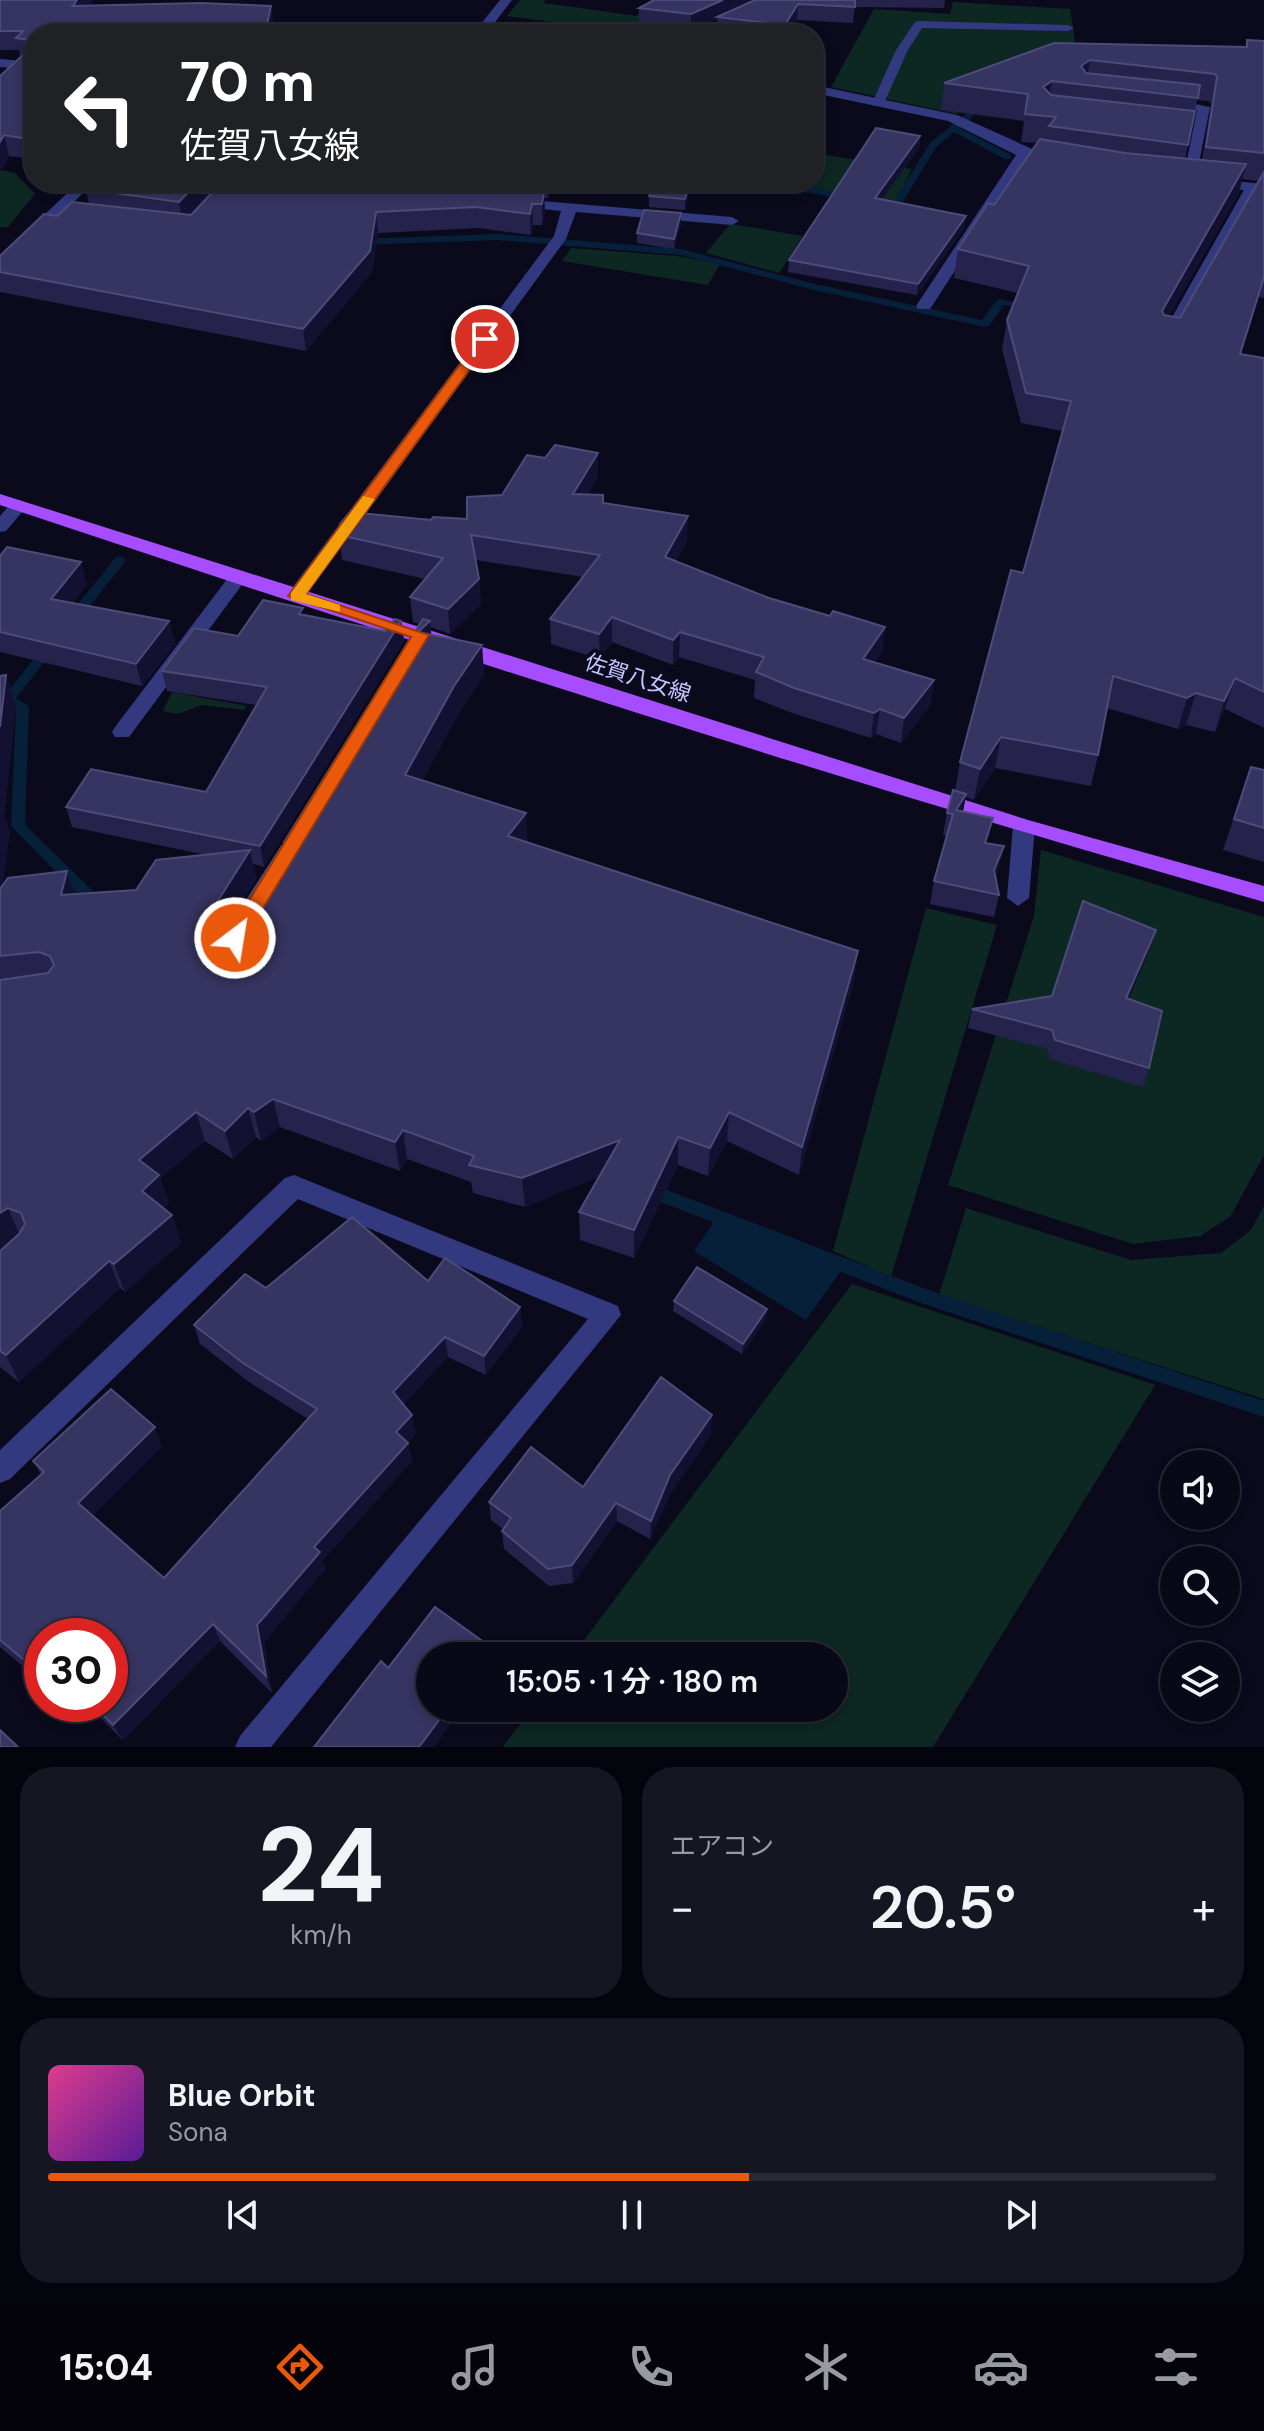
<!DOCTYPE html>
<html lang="ja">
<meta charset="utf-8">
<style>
:root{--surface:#080816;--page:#161623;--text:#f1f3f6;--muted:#989aa1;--line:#292935;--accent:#ea580c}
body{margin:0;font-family:"DM Sans","Noto Sans JP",sans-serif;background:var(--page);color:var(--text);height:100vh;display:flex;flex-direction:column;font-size:30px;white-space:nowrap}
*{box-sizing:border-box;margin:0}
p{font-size:26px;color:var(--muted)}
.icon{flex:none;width:44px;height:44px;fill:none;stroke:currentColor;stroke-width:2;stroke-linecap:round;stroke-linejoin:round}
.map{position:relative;height:1747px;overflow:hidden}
.details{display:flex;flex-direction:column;gap:20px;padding:20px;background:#04040c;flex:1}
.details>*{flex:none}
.hud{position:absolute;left:24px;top:24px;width:800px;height:168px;border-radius:32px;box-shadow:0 4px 12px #0003,0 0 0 2px var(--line);background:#202124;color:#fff;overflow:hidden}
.fabs{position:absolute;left:1160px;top:1450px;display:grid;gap:16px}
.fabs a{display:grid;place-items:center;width:80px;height:80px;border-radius:50%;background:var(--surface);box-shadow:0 4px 12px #0003,0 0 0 2px var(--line);font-size:40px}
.speed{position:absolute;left:24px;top:1618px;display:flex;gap:16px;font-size:40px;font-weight:700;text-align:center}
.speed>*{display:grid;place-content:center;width:104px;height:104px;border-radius:50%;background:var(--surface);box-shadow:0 4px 12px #0003,0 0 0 2px var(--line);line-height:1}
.speed .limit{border:12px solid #d22;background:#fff;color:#111}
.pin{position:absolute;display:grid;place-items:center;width:68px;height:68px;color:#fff;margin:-34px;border:4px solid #fff;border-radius:50%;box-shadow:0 2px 8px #0007}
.me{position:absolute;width:88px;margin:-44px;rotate:31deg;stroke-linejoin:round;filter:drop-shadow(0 0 6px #0008)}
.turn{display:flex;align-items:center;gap:28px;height:168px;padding:0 24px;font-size:36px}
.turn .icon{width:104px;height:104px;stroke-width:2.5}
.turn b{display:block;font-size:56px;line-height:68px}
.big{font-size:60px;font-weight:600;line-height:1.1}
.details .card{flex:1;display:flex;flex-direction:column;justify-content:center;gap:12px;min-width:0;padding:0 28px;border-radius:32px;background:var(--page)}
.details .dial{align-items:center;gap:0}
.dial b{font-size:104px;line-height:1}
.song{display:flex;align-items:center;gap:24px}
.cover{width:96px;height:96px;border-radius:12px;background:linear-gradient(135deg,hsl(330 70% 55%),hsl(270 70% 35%))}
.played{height:8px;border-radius:4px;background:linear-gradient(90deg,var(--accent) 60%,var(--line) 60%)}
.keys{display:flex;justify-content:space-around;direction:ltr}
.heat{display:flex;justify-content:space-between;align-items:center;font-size:44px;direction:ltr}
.details .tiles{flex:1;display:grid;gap:20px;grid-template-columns:1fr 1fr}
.card:last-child{grid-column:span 2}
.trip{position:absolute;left:416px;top:1642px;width:432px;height:80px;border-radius:40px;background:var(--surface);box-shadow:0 4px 12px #0003,0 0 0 2px var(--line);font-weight:600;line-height:80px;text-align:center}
.menu{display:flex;height:128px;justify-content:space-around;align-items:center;background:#030309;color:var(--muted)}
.menu .icon{width:56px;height:56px}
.menu .active{color:var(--accent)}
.menu b{font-size:36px;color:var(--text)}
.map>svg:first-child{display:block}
.green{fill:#0d2723}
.water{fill:#06203a}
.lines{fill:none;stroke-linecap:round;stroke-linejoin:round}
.stream{fill:#06203a;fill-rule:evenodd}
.service{fill:#33397f;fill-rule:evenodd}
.minor{fill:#33397f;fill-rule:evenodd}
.primary{fill:#a64dff;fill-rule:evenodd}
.wall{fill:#25224c;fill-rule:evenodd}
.shaded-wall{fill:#131131}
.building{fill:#363460;stroke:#4d4b79;stroke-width:2}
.route{fill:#ea580c;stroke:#983908;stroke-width:2}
.slow{fill:#f59e0b}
.labels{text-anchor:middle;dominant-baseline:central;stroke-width:8;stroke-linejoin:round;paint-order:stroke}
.street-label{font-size:22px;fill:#c6c7ff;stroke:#0b0a1d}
</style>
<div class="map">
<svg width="1264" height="1747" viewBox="0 0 1264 1747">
<rect width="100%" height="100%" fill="#0b0a1d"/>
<g class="green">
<path d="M520,0h25l-1,3 93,13 13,-16h29l-34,25 -26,6 -112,-15z"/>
<path d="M953,2l117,7 8,51 -116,41 -5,13 -126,-27 43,-78 76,5z"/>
<path d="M814,153l98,16 -18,35 -114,-22h34z"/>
<path d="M0,170l15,3 20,21 -27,33h-8z"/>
<path d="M730,224l73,12 -24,37 -73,-20z"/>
<path d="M571,248l106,8 43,8 -12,21 -146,-24z"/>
<path d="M172,692l75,14 -3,4 -42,-5 -25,9 -14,-3z"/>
<path d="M1041,850l223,67v238l-34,62 -30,19 -67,8 -185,-59 86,-269z"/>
<path d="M926,908l71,17 -106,352 -58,-26z"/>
<path d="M1264,1206v193l-325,-104 27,-87 165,52 90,-7 30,-23z"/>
<path d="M852,1284l303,101 -222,362h-430l29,-39h302v-52h-262z"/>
</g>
<path class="water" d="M718,1216l127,49 -39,55 -112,-69z"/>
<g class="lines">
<g class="stream">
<path d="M969,96l7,2 -3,18 -13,12 51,27v4h-6l-51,-27 -18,15 -37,61 -20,-3 -2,-2 5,-3 11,3 37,-60 35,-28z"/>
<path d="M759,182h21l70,12 5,3 -5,3 -86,-15z"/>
<path d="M498,234l183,15 134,35 167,36 15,-20 4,-1 35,9 -5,3 -27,-6 -15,21 -4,1 -171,-37 -133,-35 -183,-15 -140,5 -5,-3 5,-3z"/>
<path d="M120,556l6,4 -2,3 -48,60h-8l-2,-3 2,-3 48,-60z"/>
<path d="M49,644l6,4 -39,50 13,8 -4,119 78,76 2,4 -2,4h-10l-82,-83 5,-118 -14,-9 43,-54z"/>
<path d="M646,1182l280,107 338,112v16l-340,-113 -284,-110 -2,-5 2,-5z"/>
</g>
<g class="service">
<path d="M919,21l149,4 6,3 -6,3 -146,-3 -14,22 -24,53 -10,3 -2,-3 24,-53 19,-28z"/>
<path d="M0,59l34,3v8l-34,-3z"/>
<path d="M1169,99l41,8 -15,76 -12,-3 14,-70 -32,-4 -2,-3z"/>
</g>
<g class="minor">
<path d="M500,0h12l-26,34h-13z"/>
<path d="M766,0h17l-75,34h-17z"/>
<path d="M814,85l143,30 106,48 -7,4 -29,-7 -97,149h-12l-2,-3 100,-151 -68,-34 -134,-28z"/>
<path d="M1213,179l51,5v8h-6l-84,150 -14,3 -2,-3 86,-152 -36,-4 -2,-3z"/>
<path d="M79,182h15l-27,27 28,5v6l-36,-3 -7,6h-10v-6z"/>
<path d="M518,199l214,18 7,4 -7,4 -156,-13 -10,27 -263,361h-14l-2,-4 2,-4 265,-356 7,-25 -48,-5v-6z"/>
<path d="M19,500l9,5 -22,26 -6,1v-16l13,-15z"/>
<path d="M238,572l9,6 -118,159h-14l-3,-5 3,-5 116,-153z"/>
<path d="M1024,818l11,8 -6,72 -11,8 -11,-8 6,-72z"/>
<path d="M294,1175l324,131 3,9 -350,432h-36l5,-11 348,-417 -290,-120 -288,280 -10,4v-33l285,-272z"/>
</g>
<path class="primary" d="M0,494l1028,326 236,66v16c-425,-121 -845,-257 -1264,-397z"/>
</g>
<g class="wall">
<path d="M0,0h93l-4,6 185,19 -2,9h-238v125l-25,-3 -9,16v-96l20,-19 -1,-7h-19z"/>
<path d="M654,0h291l-1,8 -89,-1 -2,16 -56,-3 -8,14h-73l1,-15 -26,12 -52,-6v-17z"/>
<path d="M1247,40l17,1v257l-5,-1 -18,57 23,4v370l-39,-19 -10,23 -29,-7 -8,4 -71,-21 -9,47 -7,31 -96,-18 -21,32 -8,-3 -3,14 24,32 12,25 -3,9 3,18 -5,22 -64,-13 4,-23 13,-45 -4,-1 4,-22 8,-22 5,-29 63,-189 39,-142 -41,-8 -19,-74 5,-29 11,-27 -64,-15 4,-29 36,-44 43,-62 -16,-1 3,-21 -83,-11 3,-27 110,-40 191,4zM1197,100l11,1 3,3 -9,56 -17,-1zM1242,179l17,2 -79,137 -11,-2 70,-123z"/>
<path d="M920,136l-1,12 -38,52 83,28 -47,67 -129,-23 1,-12z"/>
<path d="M93,182h128l-31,33h1l31,-33h329l-3,16h-4l1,14 -3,13h-9l-2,10 -53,-7 -100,5 -6,39 -66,79 -306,-59v-36l57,-40 32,-12 -3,-15z"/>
<path d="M654,182h37l-6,28 -36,-3v-11z"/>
<path d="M681,224l-7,25 -37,-6v-10z"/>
<path d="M598,477l-10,17 15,9 84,38 -11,20 93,37 61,18 55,11 -3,25 -7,10 59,18 -4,26 -29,37 -25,-9 -5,4 -79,-25 -38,-15 1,-18 -76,-23 -6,8 -61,-23 -12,17 -49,-15 -1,-25 33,-42 -107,-17 3,19 2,25 -31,30 -19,-7v8l51,10 2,30 -27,41 -35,65 106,62 330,108 -4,29 -55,195 -72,-34 -19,35 -30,-11 -44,93 -54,-18 -1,-28 19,-35 -73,30 -52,-14 -2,-11 -64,-23 -7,12 -120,-44 -19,14 -5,-4 -23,22 -28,-18 -45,37 9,25 -6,5 9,7 9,28 -56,49 -5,-4 -101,94 -19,-15v-116l5,-5 -5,3v-573l6,-1 10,30 -12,111 6,15 -8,55 65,-15 8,23 61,-4 70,-35 -134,-28 -6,-20 140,-15 50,-87 -89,-14 -5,-20 76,-35 66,-21 81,16 16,-10 3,20 -140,226 -11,-3 3,15 -23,38h3l49,-72 -1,-3 136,-218 -7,-2 -3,-25 15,-18 -83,-19 -3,-25 92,-15 36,-1 35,-24z"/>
<path d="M0,556l87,28 -15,19 97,18 6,23 -33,42 -142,-34z"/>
<path d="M1251,767l13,3v92l-41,-12z"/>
<path d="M1156,930l-6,19 -22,50 21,69 -6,19 -93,-28 -3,-10 -79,-21 4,-19 80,-13z"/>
<path d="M428,1281l92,26 2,20 -36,48 -38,-18 -45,47 13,29 -8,9 4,19 -90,100 3,8 -61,73 8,51 -52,-52 -97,99 -37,-36h24l-68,-68v47l-42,-36v-136l41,-36 -8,-14 129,-15 -69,69 71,63 144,-159 -59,-37 -49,-38 -6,-19 72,-37z"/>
<path d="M674,1301l93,8 -1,10 -24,35 -69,-43z"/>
<path d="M711,1434l-41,60 -20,45 -33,-18 -44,62 -24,3 -45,-37 -2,-18 1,-2 -12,-9 -2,-18 94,-15z"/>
</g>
<g class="shaded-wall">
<path d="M77,0h16l-16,25 -4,-19z"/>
<path d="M723,0h36l-42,17v2l-26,12v-17z"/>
<path d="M798,4l-1,16 -8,14h-5l1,-9z"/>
<path d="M271,6l3,19 -2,9h-7z"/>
<path d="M1090,60l-4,25 -5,-19z"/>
<path d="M1052,81l-5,27 -4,-21z"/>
<path d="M4,135l5,21 -9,16v-30z"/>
<path d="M920,136l-1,12 -45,62 1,-12z"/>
<path d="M1246,164l-7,29 -84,148 7,-30z"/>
<path d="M198,182h23l-38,41 -4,-21z"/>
<path d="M547,182h4l-3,16z"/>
<path d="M690,182h1v4l-6,24v-11z"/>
<path d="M544,192l1,20 -3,13v-21z"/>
<path d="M532,204l1,21 -2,10 -1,-21z"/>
<path d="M376,212l2,21 -6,39 -66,79 -3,-22z"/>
<path d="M681,213v11l-7,25v-10z"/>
<path d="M966,216l-2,12 -47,67 1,-11z"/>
<path d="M1264,277l-5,20 -27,87 8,-30z"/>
<path d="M598,453v24l-24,42 -1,-25z"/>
<path d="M688,516l-1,25 -22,41v-25z"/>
<path d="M81,562l6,22 -30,37 -6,-22z"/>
<path d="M479,579l2,25 -31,30 -2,-25z"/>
<path d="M612,617v25l-12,17 -1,-25z"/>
<path d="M169,621l6,23 -33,42 -6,-22z"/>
<path d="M401,621l3,20 -140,226 -4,-21z"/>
<path d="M430,621l3,30 -15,-19z"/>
<path d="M885,627l-3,25 -22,32 3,-25z"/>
<path d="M680,632l-1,25 -6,8v-25z"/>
<path d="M482,645l2,30 -27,41 -48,89 -4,-30 49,-89z"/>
<path d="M6,675l10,30 -12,111 6,15 -10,73v-177z"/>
<path d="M1235,678l-10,31 -10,23 9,-31z"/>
<path d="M934,680l-4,26 -29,37 3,-25z"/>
<path d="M1196,693l-10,32 -8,4 9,-31z"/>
<path d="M880,709l-4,25 -5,4 3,-25z"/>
<path d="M1001,737l-6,31 -21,32 6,-31z"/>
<path d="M966,794l-4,23 -6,-7z"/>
<path d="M526,813l2,30 -20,-7z"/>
<path d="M1004,846l-5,22 -9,24 4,-22z"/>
<path d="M250,850l6,29 -35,58 -7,-30z"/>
<path d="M67,871l10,30 -16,-6z"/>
<path d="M1156,930l-6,19 -29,68 5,-19z"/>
<path d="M858,951l-4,29 -55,195 3,-28z"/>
<path d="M273,1099l7,28 -19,14 -7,-29z"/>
<path d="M248,1108l8,29 -23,22 -8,-28z"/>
<path d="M196,1112l9,29 -45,37 9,25 -18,16 -9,-28 -3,-31z"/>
<path d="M729,1112l-2,29 -19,35 2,-28z"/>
<path d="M403,1130l4,29 -7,12 -5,-29z"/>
<path d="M678,1137v28l-44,93v-28z"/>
<path d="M620,1140v28l-95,39 -3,-29z"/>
<path d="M8,1208l12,28 -20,13v-36z"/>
<path d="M172,1215l9,28 -56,49 -11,-28z"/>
<path d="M109,1261l11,27 -101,94 -13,-27z"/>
<path d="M520,1307l2,20 -36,48 -2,-19z"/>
<path d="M767,1309l-1,10 -24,35 1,-10z"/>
<path d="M445,1337l3,20 -51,54 -4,-19z"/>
<path d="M412,1415l4,18 -16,18 -4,-19z"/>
<path d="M712,1415l-1,19 -41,60 -20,45 1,-18 19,-46z"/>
<path d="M155,1427l7,19 -75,75 -9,-18z"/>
<path d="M408,1443l4,18 -90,100 3,8 -61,73 8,51 -6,-17 -9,-51 57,-78z"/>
<path d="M616,1503l1,18 -44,62 -1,-18z"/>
<path d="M213,1624l7,17 -97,99 -10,-15z"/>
<path d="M492,1648l2,8h-8z"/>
<path d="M448,1708h15l-29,39h-15z"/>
</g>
<g class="building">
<path d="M0,0h77l-4,6 128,-3 70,3 -6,28h-231v11l-4,-5 -14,-2 7,-7h-23z"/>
<path d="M654,0h69l-32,14 -52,-6z"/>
<path d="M755,0h100v7l-57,-3 -13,21 -68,-8z"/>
<path d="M1247,40l17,1v112l-58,-6 11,-70 -2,-3 -125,-14 -9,6 5,7 114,12 -2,13 -146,-17 -9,6 8,8 144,16 -7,34 -139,-19 7,-9 -31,-3 3,-20 -84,-11 110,-40 193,4z"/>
<path d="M34,45v95l-30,-5 -4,7v-66l25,-23h6z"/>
<path d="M876,128l44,8 -45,62 91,18 -48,68 -129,-24z"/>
<path d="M1040,139l85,14 121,11 -84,147 2,4 16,3 84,-146v105l-24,77 24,4v334l-29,-14 -11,23 -28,-8 -9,5 -74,-22 -15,79 -97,-18 -21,32 -20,-7 51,-192 12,3 48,-172 -45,-8 -19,-73 22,-54 -71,-17 30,-46 6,2z"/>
<path d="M93,182h105l-19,20 -93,-13z"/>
<path d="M222,182h218l104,10 -2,12h-10l-2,10 -54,-7 -100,5 -6,39 -67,78 -303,-57v-16l44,-42 13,2 15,-14 119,13z"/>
<path d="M654,182h36l-5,17 -36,-3z"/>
<path d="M644,210l37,3 -7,26 -37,-6z"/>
<path d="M555,445l43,8 -25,41 30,1v8l85,13 -23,41 104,41 61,18 3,-5 52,16 -22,32 71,21 -30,38 -24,-9 -6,4 -80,-25 -38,-16 8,-15 -84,-25 -7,8 -61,-23 -13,17 -49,-15 50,-64 -129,-20 8,44 -31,30 -38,-12 33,-39 -104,-23 1,-11 10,-12 81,8 2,-3 34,2v-22l35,-2 25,-40 18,3z"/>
<path d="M7,547l74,15 -30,37 118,22 -33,43 -136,-32v-76z"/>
<path d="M263,600l40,8 -4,6 86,17 10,-12 6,2 -141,225 -194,-39 25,-38 115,23 61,-105 -105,-16 32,-43 44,8z"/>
<path d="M423,619l7,2 -12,11 64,13 -28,41 -49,89 121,38 -18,23 350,115 -56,196 -73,-35 -19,36 -32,-11 -44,93 -55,-18 41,-72 -98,38 -53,-13 5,-9 -71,-26 -8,12 -122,-43 -19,13 -6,-4 -23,23 -29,-19 -57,48 20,15 -17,16 30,24 -58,49 -5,-3 -103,94 -6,-4v-100l19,-17 6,-10 -4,-11 -13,-5 -8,5v-233l48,-7 6,-8 -4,-9 -11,-4 -39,4v-67l8,-11 59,-7 -6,24 75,-5 20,-30 94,-10 -36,57 6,10h16l46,-71 13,-2 -11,-2z"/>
<path d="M6,675l-6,52v-51z"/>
<path d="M1251,767l13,3v58l-30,-9z"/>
<path d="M953,790l13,4 -10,16 37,8 -8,25 19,3 -10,24 5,25 -65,-14 19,-67 -6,-1z"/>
<path d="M1083,901l73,29 -30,68 36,13 -13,57 -94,-28 -3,-10 -80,-21 80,-13z"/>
<path d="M352,1217l76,64 17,-23 75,49 -36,49 -39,-19 -52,55 19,23 -16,17 12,11 -94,104 6,5 -63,73 9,51 -53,-52 -100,101 -21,-21h18v-68h-68v39l-42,-35v-129l44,-39 -11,-11 78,-72 44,38 -77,76 86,75 153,-169 -74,-46 -49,-38 51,-51 21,14z"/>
<path d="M697,1267l70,42 -24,35 -69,-43z"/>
<path d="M661,1377l51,38 -42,60 -19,46 -35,-18 -44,62 -24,4 -46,-38 9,-13 -22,-16 42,-55 52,40z"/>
<path d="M435,1607l57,41 -6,8h-56v52h18l-29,39h-105l67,-86 7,7z"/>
<path d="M0,1730l18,17h-18z"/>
</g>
<path class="route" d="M485,335l7,4 -186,255 123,41 -187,308h-13v-10l182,-296 -123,-41 193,-260z"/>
<path class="slow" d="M363,496l12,3 -69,95 34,11v7l-49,-12v-7z"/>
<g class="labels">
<g class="street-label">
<text transform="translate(638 678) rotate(18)">佐賀八女線</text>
</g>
</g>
</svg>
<div class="fabs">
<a><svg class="icon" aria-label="sound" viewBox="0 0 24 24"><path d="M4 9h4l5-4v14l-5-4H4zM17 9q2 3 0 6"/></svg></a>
<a><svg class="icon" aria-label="search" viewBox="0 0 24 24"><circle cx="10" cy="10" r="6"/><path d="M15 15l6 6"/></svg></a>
<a><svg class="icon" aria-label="layers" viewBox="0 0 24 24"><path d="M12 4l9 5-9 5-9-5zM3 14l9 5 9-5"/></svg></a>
</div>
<div class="speed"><div class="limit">30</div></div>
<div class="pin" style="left:485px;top:339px;background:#d93025"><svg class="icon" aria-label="arrive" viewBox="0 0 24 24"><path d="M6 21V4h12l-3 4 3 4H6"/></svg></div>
<svg class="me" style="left:235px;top:938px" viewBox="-20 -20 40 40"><circle r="17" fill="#ea580c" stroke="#fff" stroke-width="3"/><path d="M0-11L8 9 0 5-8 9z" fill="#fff"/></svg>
<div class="trip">15:05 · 1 分 · 180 m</div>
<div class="hud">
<div class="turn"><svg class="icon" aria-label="left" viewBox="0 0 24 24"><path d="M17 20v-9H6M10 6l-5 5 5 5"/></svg><div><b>70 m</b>佐賀八女線</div></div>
</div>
</div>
<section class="details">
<div class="tiles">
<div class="card dial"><b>24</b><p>km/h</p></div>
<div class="card"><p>エアコン</p>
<div class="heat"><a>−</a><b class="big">20.5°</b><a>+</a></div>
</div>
<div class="card">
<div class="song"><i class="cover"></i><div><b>Blue Orbit</b><p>Sona</p></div></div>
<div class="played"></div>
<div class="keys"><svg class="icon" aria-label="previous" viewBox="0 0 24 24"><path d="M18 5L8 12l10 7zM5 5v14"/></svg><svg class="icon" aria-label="pause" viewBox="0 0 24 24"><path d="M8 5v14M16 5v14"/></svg><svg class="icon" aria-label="next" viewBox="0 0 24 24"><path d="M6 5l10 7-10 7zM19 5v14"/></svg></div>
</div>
</div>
</section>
<nav class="menu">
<b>15:04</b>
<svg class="icon active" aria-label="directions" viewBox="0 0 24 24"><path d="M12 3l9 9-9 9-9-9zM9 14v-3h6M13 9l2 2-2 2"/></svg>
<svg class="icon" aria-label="music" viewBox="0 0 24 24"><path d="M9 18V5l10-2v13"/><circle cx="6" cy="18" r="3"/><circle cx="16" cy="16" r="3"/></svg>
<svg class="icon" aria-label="phone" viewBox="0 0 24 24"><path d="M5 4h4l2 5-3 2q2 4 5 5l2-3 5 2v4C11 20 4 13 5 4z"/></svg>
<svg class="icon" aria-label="climate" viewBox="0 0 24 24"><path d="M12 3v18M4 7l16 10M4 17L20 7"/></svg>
<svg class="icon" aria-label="car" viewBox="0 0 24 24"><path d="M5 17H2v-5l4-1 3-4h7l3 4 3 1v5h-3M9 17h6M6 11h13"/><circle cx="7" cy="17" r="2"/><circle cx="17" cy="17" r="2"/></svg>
<svg class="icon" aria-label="filters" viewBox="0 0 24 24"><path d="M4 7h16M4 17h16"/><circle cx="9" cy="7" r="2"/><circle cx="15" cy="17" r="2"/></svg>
</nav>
